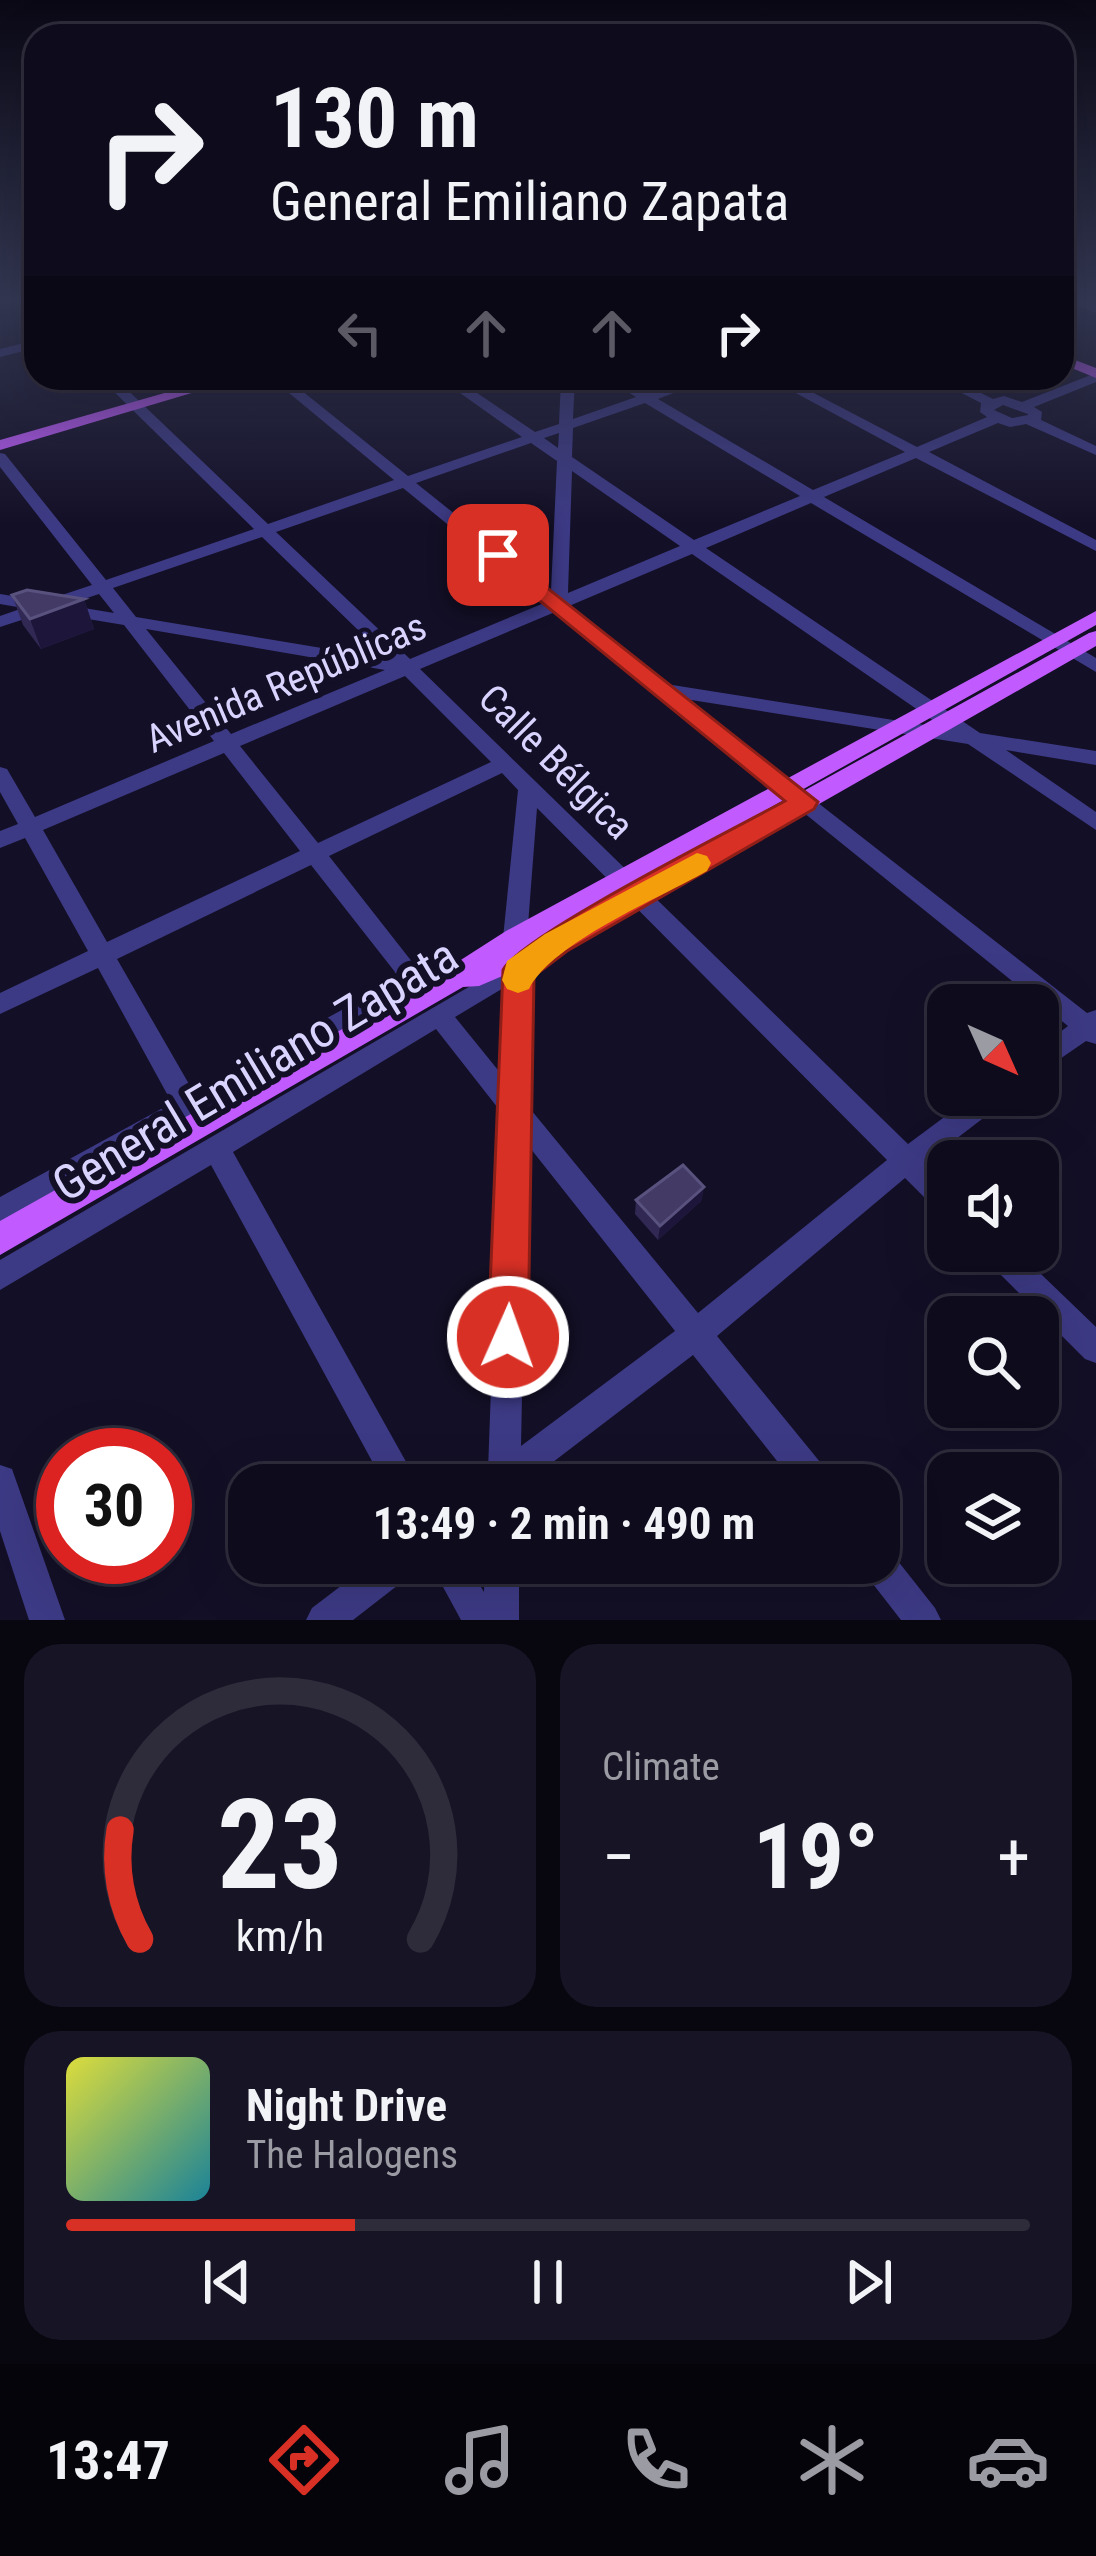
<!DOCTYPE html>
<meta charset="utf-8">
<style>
:root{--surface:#0e0b1c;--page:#171425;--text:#f1f3f6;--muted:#9b9ba3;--line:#2e2b3b;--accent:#d93025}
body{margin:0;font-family:"Roboto Condensed",sans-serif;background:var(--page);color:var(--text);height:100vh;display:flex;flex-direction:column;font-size:45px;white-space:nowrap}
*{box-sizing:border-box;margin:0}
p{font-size:39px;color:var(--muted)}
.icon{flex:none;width:66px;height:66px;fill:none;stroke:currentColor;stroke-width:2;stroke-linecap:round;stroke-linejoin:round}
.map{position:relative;height:1620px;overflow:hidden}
.panel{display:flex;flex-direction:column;gap:24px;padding:24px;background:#08060f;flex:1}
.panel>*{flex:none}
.banner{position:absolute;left:24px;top:24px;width:1050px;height:366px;border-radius:36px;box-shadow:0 12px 48px #0002,0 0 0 3px var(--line);background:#0e0b1c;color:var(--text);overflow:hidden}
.needle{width:78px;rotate:135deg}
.tools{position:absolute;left:927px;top:984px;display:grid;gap:24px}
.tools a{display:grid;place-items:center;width:132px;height:132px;border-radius:24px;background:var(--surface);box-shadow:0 12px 48px #0002,0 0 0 3px var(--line);font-size:60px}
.speed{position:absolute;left:36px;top:1428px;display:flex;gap:24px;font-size:60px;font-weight:700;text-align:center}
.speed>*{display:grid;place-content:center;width:156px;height:156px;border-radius:50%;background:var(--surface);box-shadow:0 12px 48px #0002,0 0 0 3px var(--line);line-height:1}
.speed .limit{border:18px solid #d22;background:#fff;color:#111}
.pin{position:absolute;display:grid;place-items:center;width:102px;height:102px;color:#fff;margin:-51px;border-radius:24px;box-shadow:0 6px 18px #0006}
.me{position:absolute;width:132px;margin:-66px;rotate:2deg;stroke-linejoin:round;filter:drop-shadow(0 0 9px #0008)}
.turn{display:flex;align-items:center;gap:42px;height:252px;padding:0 48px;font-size:54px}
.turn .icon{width:156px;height:156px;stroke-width:2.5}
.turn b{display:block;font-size:84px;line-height:102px}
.lanes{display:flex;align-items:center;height:114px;padding:0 48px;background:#0003;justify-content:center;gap:60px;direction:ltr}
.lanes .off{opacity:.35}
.big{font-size:90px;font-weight:700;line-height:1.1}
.panel .tile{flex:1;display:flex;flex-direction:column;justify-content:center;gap:18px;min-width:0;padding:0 42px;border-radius:36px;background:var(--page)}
.panel .dial{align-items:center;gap:0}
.dial svg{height:312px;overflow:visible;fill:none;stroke:var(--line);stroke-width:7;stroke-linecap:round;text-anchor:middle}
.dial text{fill:var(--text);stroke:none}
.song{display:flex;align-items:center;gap:36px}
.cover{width:144px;height:144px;border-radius:18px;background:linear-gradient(135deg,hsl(60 70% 55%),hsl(190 70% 35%))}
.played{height:12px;border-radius:6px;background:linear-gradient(90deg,var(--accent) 30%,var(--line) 30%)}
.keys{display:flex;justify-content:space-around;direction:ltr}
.heat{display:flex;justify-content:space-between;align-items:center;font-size:66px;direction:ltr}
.panel .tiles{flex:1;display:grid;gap:24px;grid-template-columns:1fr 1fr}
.tile:last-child{grid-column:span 2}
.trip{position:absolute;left:228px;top:1464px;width:672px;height:120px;border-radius:36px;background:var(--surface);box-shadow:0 12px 48px #0002,0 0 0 3px var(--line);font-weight:700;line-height:120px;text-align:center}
.dock{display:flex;height:192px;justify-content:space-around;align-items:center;background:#06040b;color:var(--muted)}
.dock .icon{width:84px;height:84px}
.dock .current{color:var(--accent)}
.dock b{font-size:54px;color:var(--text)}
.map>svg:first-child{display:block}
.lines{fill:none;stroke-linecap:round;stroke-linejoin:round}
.minor{fill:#3d3a85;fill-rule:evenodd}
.major{fill:#c25bff;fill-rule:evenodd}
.wall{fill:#312854}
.shaded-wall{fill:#1d163a}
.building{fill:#433a66;stroke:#5a527e;stroke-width:3}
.route{fill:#d93025;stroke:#8d1f18;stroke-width:3}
.slow{fill:#f59e0b}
.labels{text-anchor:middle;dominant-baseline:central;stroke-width:12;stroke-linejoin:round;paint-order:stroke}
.street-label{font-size:39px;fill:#d9d4ff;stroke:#130f26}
.near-street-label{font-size:48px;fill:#d9d4ff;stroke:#130f26}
</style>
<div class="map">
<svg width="1096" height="1620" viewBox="0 0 1096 1620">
<rect width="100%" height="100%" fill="#130f26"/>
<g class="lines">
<g class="minor">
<path d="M20,300h13l3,13z"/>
<path d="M1066,300h16l14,5v8z"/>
<path d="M36,340v8l-36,9v-8z"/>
<path d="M1096,373v9l-62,25 8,5 -1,8 55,26v9l-70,-31 -16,3 -12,-4 -69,29 167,88v11l-180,-93 -92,39 272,161v14l-285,-169 -105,45 274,185 116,18v14l-90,-15 90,62v18l-128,-86 -283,-45 402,314 9,-3v34l-10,-3 -48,33v-25l30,-23 -513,-414 -135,57 488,475 66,-49h33l-4,8 -77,59 22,21v32l-10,-4 -33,-33 -188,158 112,137 4,12h-37l-103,-130 -170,130h-43l8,-14 13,-359 -65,-83 -203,123 186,333h-34l-174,-320 -211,125v-30l546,-318 8,2 4,7 -4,7 -24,14 -3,133 171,208 189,-153 -350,-352 -10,130 -4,6 -8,3 -8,-3 -4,-6 15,-148 -16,-17 -173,83 91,116 -18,29 -402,224v-28l172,-94 -74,-135 -98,46v-21l88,-42 -63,-113 -25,10v-17l18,-7 -18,-32v-25l7,2 28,48 179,-76 -90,-116 -78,-13 -46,15v-11l23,-8 -23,-4v-10l44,7 48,-16 -92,-118v-14l5,1 101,126 148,-51 -154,-151h15l153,146 126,-44 -123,-102h15l122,98 114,-39 -83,-59h16l80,54 24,-8 2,-46h14l-2,41 63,-22 -30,-19h17l25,15 44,-15h20l-54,21 155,91 92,-38 -137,-74h17l132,69 70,-30 -7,-5 1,-9 -48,-25h18l42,21 11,-3 18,6zM645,403l155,93 -106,44 -122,-83 1,-29zM1003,405l25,9v1l-16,3 -18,-8zM559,433l-1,15 -14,-10zM531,443l26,18 -6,130 -135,-108zM572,471l108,75 -112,47zM403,488l141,115 -134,56 -134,-127zM262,537l126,122 -252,-42 -23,-29zM692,554l252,174 -278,-44 -97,-78zM99,594l15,19 -48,-8zM146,629l239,41 -154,64zM405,676l86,86 -173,81 -78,-97zM224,753l76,98 -193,91 -64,-112zM311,865l84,107 -11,15 -191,104 -76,-132zM505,987l-3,88 -47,-58zM527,1144l148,187 -154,115z"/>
<path d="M983,1251h34l79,76v36l-11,-4 -98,-98z"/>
<path d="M0,1465l12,4 53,151h-36l-29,-89z"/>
<path d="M879,1546l11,5 45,57 6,12h-40l-35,-45 -5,-12h18z"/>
<path d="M371,1563h45l-5,12 -58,45h-47l6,-12z"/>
<path d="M430,1563h36l18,29 1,-29h34v57h-58z"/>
</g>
<g class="major">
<path d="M1062,355l34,13v10l-34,-14z"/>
<path d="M217,378h25l-242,72v-10z"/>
<path d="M1096,611v14l-560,314 553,-306 7,-2v15l-531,303 -86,37 -16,1 -463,268v-34l428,-240 78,-50z"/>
</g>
</g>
<g class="wall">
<path d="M12,595l72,4 10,30 -53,20 -18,-24z"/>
<path d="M704,1187l-3,14 -43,39 -23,-26 1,-14z"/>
</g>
<g class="shaded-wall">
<path d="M84,599l10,30 -53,20 -11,-30z"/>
<path d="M704,1187l-3,14 -43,39 2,-14z"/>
</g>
<g class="building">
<path d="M27,590l57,9 -54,20 -18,-24z"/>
<path d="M683,1165l21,22 -44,39 -24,-26z"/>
</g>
<linearGradient id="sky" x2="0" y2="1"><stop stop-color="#0a0815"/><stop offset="0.57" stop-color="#333752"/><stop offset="1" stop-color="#333752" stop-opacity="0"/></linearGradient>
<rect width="1096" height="526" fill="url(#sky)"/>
<path class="route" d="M498,549l320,253 -4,7 -247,142 -33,25 -6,361 -6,14 -14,6 -14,-6 -6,-14 15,-367c17,-34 235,-143 282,-169l-295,-241 -3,-5z"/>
<path class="slow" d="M697,853l10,3 4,7 -4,8c-49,28 -154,71 -178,118l-11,4 -11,-4 -5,-9 5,-19 38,-27z"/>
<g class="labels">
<g class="street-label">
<text transform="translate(286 683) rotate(-23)">Avenida Repúblicas</text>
<text transform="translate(556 762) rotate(45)">Calle Bélgica</text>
</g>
<g class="near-street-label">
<text transform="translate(255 1070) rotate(-31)">General Emiliano Zapata</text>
</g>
</g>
</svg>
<div class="tools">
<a><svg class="needle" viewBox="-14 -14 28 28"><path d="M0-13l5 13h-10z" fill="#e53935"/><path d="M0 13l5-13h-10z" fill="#9b9ba3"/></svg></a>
<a><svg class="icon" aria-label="sound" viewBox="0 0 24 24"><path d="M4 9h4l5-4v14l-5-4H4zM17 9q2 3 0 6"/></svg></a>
<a><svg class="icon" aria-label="search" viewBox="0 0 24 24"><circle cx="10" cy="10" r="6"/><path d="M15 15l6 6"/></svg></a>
<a><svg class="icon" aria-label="layers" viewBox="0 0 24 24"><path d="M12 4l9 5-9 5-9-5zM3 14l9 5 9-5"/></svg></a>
</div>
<div class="speed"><div class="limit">30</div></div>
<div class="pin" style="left:498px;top:555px;background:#d93025"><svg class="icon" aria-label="arrive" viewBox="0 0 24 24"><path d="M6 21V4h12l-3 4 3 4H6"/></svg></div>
<svg class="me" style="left:508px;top:1337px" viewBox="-20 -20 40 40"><circle r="17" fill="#d93025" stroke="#fff" stroke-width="3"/><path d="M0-11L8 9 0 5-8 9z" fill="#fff"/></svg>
<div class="trip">13:49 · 2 min · 490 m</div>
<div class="banner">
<div class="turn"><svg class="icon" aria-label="right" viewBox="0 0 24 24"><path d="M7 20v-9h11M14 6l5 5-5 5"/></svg><div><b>130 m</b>General Emiliano Zapata</div></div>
<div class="lanes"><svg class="icon off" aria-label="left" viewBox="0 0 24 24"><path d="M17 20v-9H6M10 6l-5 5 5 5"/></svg><svg class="icon off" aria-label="ahead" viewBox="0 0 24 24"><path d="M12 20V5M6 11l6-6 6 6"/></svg><svg class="icon off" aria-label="ahead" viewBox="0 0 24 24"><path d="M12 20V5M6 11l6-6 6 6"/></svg><svg class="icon" aria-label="right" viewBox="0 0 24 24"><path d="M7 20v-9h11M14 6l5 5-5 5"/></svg></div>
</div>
</div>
<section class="panel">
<div class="tiles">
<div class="tile dial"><svg viewBox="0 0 100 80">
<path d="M14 69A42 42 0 1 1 86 69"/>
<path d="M14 69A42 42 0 0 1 9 41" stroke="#d93025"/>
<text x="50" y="56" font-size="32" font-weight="700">23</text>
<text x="50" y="72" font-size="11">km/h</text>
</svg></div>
<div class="tile"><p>Climate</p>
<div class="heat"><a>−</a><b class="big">19°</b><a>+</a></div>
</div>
<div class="tile">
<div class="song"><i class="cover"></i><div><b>Night Drive</b><p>The Halogens</p></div></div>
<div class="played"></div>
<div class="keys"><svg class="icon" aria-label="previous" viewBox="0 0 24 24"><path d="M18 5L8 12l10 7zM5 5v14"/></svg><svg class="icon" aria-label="pause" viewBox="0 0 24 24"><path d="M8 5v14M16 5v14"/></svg><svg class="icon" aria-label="next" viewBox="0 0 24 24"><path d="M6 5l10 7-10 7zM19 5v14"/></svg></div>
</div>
</div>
</section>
<nav class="dock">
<b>13:47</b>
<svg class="icon current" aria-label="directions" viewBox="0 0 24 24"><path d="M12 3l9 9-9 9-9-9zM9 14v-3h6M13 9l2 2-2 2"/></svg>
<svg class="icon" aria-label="music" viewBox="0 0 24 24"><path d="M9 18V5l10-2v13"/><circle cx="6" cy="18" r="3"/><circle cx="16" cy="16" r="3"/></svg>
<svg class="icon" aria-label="phone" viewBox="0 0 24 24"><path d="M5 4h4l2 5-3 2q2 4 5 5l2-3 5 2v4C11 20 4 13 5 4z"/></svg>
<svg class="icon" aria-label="climate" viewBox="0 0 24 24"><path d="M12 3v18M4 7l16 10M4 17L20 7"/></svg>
<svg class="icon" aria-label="car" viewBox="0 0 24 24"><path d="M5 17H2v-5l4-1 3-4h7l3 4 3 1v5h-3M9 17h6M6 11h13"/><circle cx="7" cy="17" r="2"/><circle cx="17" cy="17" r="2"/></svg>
</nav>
